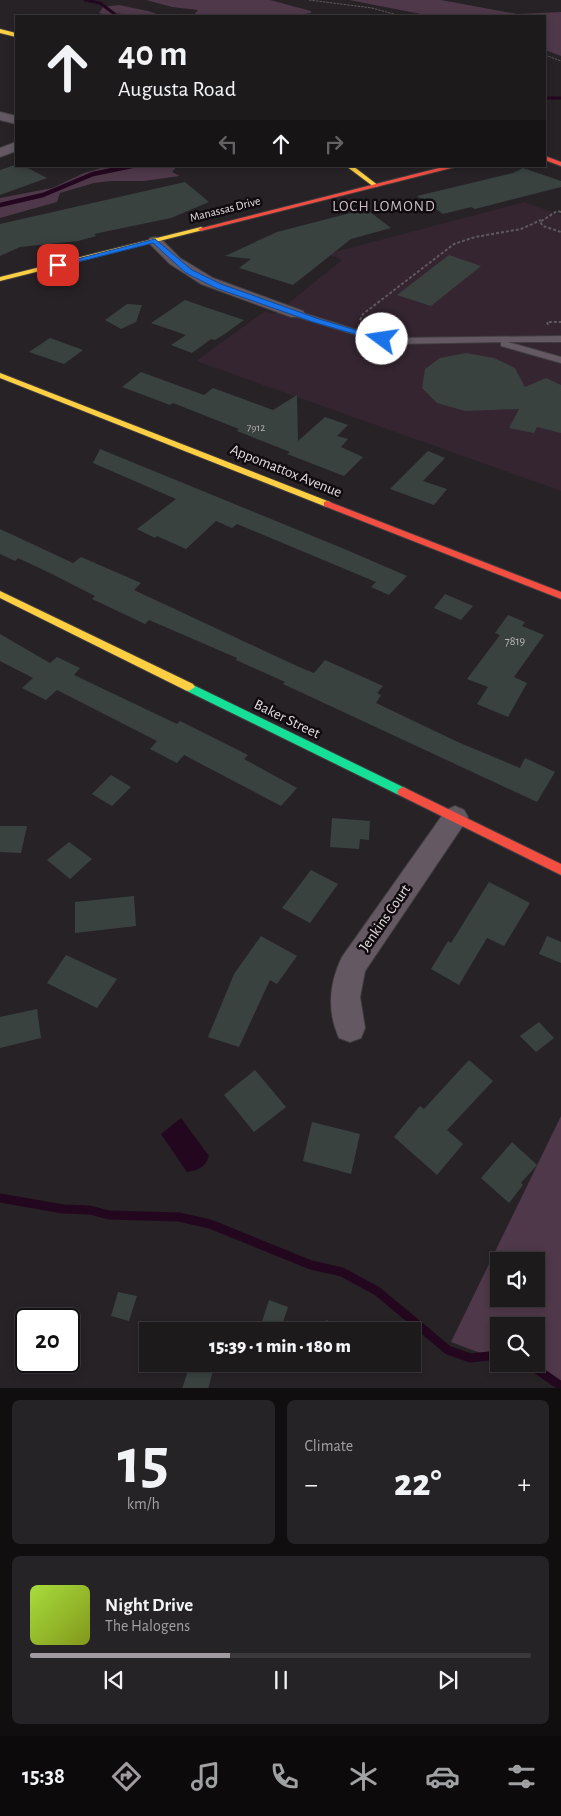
<!DOCTYPE html>
<meta charset="utf-8">
<style>
:root{--surface:#1d1a1c;--page:#252325;--text:#f1f3f6;--muted:#a0a1a3;--line:#3b383b;--accent:#a19aa0}
body{margin:0;font-family:"Alegreya Sans",sans-serif;background:var(--page);color:var(--text);height:100vh;display:flex;flex-direction:column;font-size:19px;white-space:nowrap}
*{box-sizing:border-box;margin:0}
p{font-size:16px;color:var(--muted)}
.icon{flex:none;width:28px;height:28px;fill:none;stroke:currentColor;stroke-width:2;stroke-linecap:round;stroke-linejoin:round}
.map{position:relative;height:1388px;overflow:hidden}
.drawer{display:flex;flex-direction:column;gap:12px;padding:12px;background:#100e0f;flex:1}
.drawer>*{flex:none}
.guide{position:absolute;left:15px;top:15px;width:531px;height:152px;border-radius:0px;box-shadow:0 2px 8px #0003,0 0 0 1px var(--line);background:#1d1a1c;color:var(--text);overflow:hidden}
.controls{position:absolute;left:490px;top:1252px;display:grid;gap:10px}
.controls a{display:grid;place-items:center;width:55px;height:55px;border-radius:0px;background:var(--surface);box-shadow:0 2px 8px #0003,0 0 0 1px var(--line);font-size:25px}
.speed{position:absolute;left:15px;top:1308px;display:flex;gap:10px;font-size:25px;font-weight:700;text-align:center}
.speed>*{display:grid;place-content:center;width:65px;height:65px;border-radius:50%;background:var(--surface);box-shadow:0 2px 8px #0003,0 0 0 1px var(--line);line-height:1}
.speed .limit{border:2px solid #111;border-radius:8px;background:#fff;color:#111}
.pin{position:absolute;display:grid;place-items:center;width:42px;height:42px;color:#fff;margin:-21px;border-radius:10px;box-shadow:0 2px 8px #0006}
.me{position:absolute;width:55px;margin:-28px;rotate:284deg;stroke-linejoin:round;filter:drop-shadow(0 0 4px #0008)}
.turn{display:flex;align-items:center;gap:18px;height:105px;padding:0 20px;font-size:22px}
.turn .icon{width:65px;height:65px;stroke-width:2.5}
.turn b{display:block;font-size:35px;line-height:42px}
.lanes{display:flex;align-items:center;height:48px;padding:0 20px;background:#0003;justify-content:center;gap:25px;direction:ltr}
.lanes .off{opacity:.35}
.big{font-size:38px;font-weight:800;line-height:1.1}
.drawer .card{flex:1;display:flex;flex-direction:column;justify-content:center;gap:8px;min-width:0;padding:0 18px;border-radius:8px;background:var(--page)}
.drawer .dial{align-items:center;gap:0}
.dial b{font-size:65px;line-height:1}
.song{display:flex;align-items:center;gap:15px}
.cover{width:60px;height:60px;border-radius:8px;background:linear-gradient(135deg,hsl(80 70% 55%),hsl(70 70% 35%))}
.played{height:5px;border-radius:2px;background:linear-gradient(90deg,var(--accent) 40%,var(--line) 40%)}
.keys{display:flex;justify-content:space-around;direction:ltr}
.heat{display:flex;justify-content:space-between;align-items:center;font-size:28px;direction:ltr}
.drawer .tiles{flex:1;display:grid;gap:12px;grid-template-columns:1fr 1fr}
.card:last-child{grid-column:span 2}
.trip{position:absolute;left:139px;top:1322px;width:282px;height:50px;border-radius:0px;background:var(--surface);box-shadow:0 2px 8px #0003,0 0 0 1px var(--line);font-weight:800;line-height:50px;text-align:center}
.dock{display:flex;height:80px;justify-content:space-around;align-items:center;background:#0c0a0b;color:var(--muted)}
.dock .icon{width:35px;height:35px}
.dock .selected{color:var(--accent)}
.dock b{font-size:22px;color:var(--text)}
.map>svg:first-child{display:block}
.built{fill:#342530}
.green{fill:#4e3849;fill-rule:evenodd}
.water{fill:#23071e}
.lines{fill:none;stroke-linecap:round;stroke-linejoin:round}
.stream-far2{stroke:#23071e;stroke-width:3}
.stream-far1{stroke:#23071e;stroke-width:4.5}
.stream{stroke:#23071e;stroke-width:9}
.building{fill:#3a4240}
.lane-casing{stroke:#403d3f;stroke-width:2}
.street-casing{stroke:#403d3f;stroke-width:2}
.fast-casing{stroke:#403d3f;stroke-width:2}
.slow-casing{stroke:#403d3f;stroke-width:2}
.jam-casing{stroke:#403d3f;stroke-width:2}
.path-far1{stroke:#60585e;stroke-width:1;stroke-dasharray:2.5 1;stroke-linecap:butt}
.path{stroke:#60585e;stroke-width:2;stroke-dasharray:3 2;stroke-linecap:butt}
.lane{fill:#645962;fill-rule:evenodd}
.street{fill:#645962;fill-rule:evenodd}
.fast{fill:#16e098;fill-rule:evenodd}
.slow{fill:#ffcf43;fill-rule:evenodd}
.jam{fill:#f24e42;fill-rule:evenodd}
.route{fill:#1a73e8;stroke:#114b97}
.labels{text-anchor:middle;dominant-baseline:central;stroke-width:5;stroke-linejoin:round;paint-order:stroke}
.far-number-label{font-size:11px;fill:#b9b5b9}
.far-street-label{font-size:12px;fill:#e3dbe1;stroke:#100b0e}
.number-label{font-size:12px;fill:#b9b5b9}
.far-quarter-label{font-size:15px;letter-spacing:1px;fill:#cbbcc6;stroke:#100b0e}
.street-label{font-size:15px;fill:#e3dbe1;stroke:#100b0e}
</style>
<div class="map">
<svg width="561" height="1389" viewBox="0 0 561 1389">
<rect width="100%" height="100%" fill="#272226"/>
<path class="built" d="M524,202l37,13v276l-365,-130 69,-50 10,3 67,-54 -15,-6z"/>
<g class="green">
<path d="M146,0h124l41,11v2l-19,3h-96l-1,-3 3,-3 -26,-3z"/>
<path d="M349,0h92l76,14 44,-2v44l-16,-6v-34h-114z"/>
<path d="M119,5l29,6 15,5h-56l-8,-3 4,-6z"/>
<path d="M108,166h69l-5,6 8,4 -36,5h-33l-17,2 -34,10 -3,9 -57,16v-20l52,-10 32,-15z"/>
<path d="M561,1116v267l-52,-19h27v-38h-37v34l-48,-18zM536,1261v38h-37v-38z"/>
</g>
<path class="water" d="M181,1118l28,38c-4,11 -10,14 -22,16l-26,-38z"/>
<g class="lines">
<g class="stream-far2">
<path d="M85,0l15,3 16,12 13,1"/>
<path d="M545,98h16"/>
</g>
<path class="stream-far1" d="M0,205l43,-10 50,-21 39,-8"/>
<g class="stream">
<path d="M0,1198l63,11 27,1 19,5 70,2 31,7 101,41 31,7 35,19 71,59 22,8 29,-3"/>
<path d="M529,1364l32,22"/>
</g>
</g>
<g class="building">
<path d="M12,166h12l23,12 -47,17v-25z"/>
<path d="M523,168l38,13v6l-86,22 -4,-2 -28,7 -26,-18 96,-23z"/>
<path d="M185,182l24,20 -38,16 -77,16 2,2 -18,5 -58,6 -20,9v-32z"/>
<path d="M366,209l25,19 -40,11 -58,46 -54,-17 12,-9 -26,-3 52,-24z"/>
<path d="M449,255l32,11 -50,40 -34,-11z"/>
<path d="M185,300l20,7 39,13 -18,13 -11,7 -4,-1 -19,14 -21,-8 15,-10 -35,-12z"/>
<path d="M127,304l15,1 -6,17 -15,7 -16,-9z"/>
<path d="M50,338l33,12 -19,14 -35,-12z"/>
<path d="M466,353l28,5 21,10 10,19 21,-9 15,7v48l-24,-6 -3,6 -25,-5 10,-19 -54,2 -28,-8 -15,-15 3,-19 15,-11z"/>
<path d="M141,372l63,23 9,-7 60,22 24,-15 1,46 27,-24 23,8 -11,11 11,3 -7,8 22,10 -19,19 -57,-22 3,-2 -53,-21 2,-2 -66,-26 -3,2 -48,-18z"/>
<path d="M100,449l242,99 65,28 -18,19 -18,-8 5,-5 -139,-58 -5,4 -16,-7 -30,28 -29,-13 -2,2 -18,-9 39,-30 -83,-36z"/>
<path d="M428,451l17,7 -22,23 24,8 -13,16 -44,-16z"/>
<path d="M0,529l73,34 8,-6 60,26 -7,7 165,77 15,6 11,-13 58,26 -6,7 4,2 -5,8 84,40 60,25 5,-10 30,14 -18,30 -254,-118 2,-2 -49,-22 1,-2 -88,-38 -4,4 -53,-25 3,-3 -43,-22 -34,-16 -3,3 -15,-7z"/>
<path d="M445,594l28,12 -12,14 -27,-12z"/>
<path d="M508,615l17,7 -3,4 22,9 -30,42 13,6 -19,34 -31,-13 11,-17 -21,-8 33,-44 -5,-2z"/>
<path d="M0,634l50,29 7,-6 23,11 -6,7 103,49 3,-3 68,34 -4,4 53,29 -16,18 -97,-51 -7,8 -27,-14 7,-8 -100,-51 -11,10 -24,-12 11,-10 -33,-17z"/>
<path d="M111,775l20,12 -19,19 -20,-12z"/>
<path d="M332,818l38,3 -1,19 -9,-1 -1,10 -29,-2z"/>
<path d="M0,826h27l-6,27 -21,-1z"/>
<path d="M69,842l23,17 -22,20 -23,-19z"/>
<path d="M311,870l27,14 -28,39 -28,-15z"/>
<path d="M489,882l41,21 -26,43 -17,-8 -28,47 -28,-16 17,-28 3,2z"/>
<path d="M134,896l2,30 -61,7v-31z"/>
<path d="M261,936l36,20 -20,28 -7,-4 -31,67 -31,-10 26,-63z"/>
<path d="M547,936l14,6v21l-22,-9z"/>
<path d="M66,955l51,24 -20,29 -50,-25z"/>
<path d="M37,1009l4,29 -41,10v-31z"/>
<path d="M539,1022l15,16 -18,14 -16,-16z"/>
<path d="M469,1060l24,21 -46,49 16,14 -26,31 -43,-38 26,-31 4,3z"/>
<path d="M255,1070l31,37 -32,25 -30,-37z"/>
<path d="M312,1122l48,12 -9,40 -48,-13z"/>
<path d="M512,1142l25,23 -16,18 2,2 -14,18 -28,-25z"/>
<path d="M118,1292l19,4 -8,25 -18,-5z"/>
<path d="M269,1300l19,7 -8,24h-21z"/>
<path d="M326,1320l22,7 -1,4h-24z"/>
<path d="M190,1364h15l9,3 -6,22h-26z"/>
</g>
<g class="lines">
<g class="lane-casing">
<path id="lane" d="M297,311l73,23 26,4 165,-2v6h-53l53,15v6l-60,-17v-4l-105,2 -30,-6 -72,-22v-4z"/>
</g>
<g class="street-casing">
<g id="street">
<path d="M0,112l16,4v8l-16,-4z"/>
<path d="M16,142v9l-16,6v-9z"/>
<path d="M155,237l5,1 20,20 33,20 90,33 2,3 -2,3h-12l-90,-33 -31,-20 -20,-20 -2,-3 2,-3z"/>
<path d="M455,806l9,4 4,7 -4,7 -99,147 -5,26 5,31 -4,10 -11,4 -11,-4c-12,-27 -10,-54 3,-81l104,-147z"/>
</g>
</g>
<g class="fast-casing">
<path id="fast" d="M189,683l218,106 2,3 -2,3h-8l-214,-105 -2,-3z"/>
</g>
<g class="slow-casing">
<g id="slow">
<path d="M0,29l16,4v4l-16,-4z"/>
<path d="M346,166h7l26,20 -5,1z"/>
<path d="M201,227l2,1v2l-203,51v-4z"/>
<path d="M0,373l330,129 2,2 -5,3 -3,-1 -324,-128z"/>
<path d="M0,591l193,93 2,3 -6,4 -4,-1 -185,-92z"/>
</g>
</g>
<g class="jam-casing">
<g id="jam">
<path d="M545,156l16,6v4l-16,-6z"/>
<path d="M447,166h12l-258,65 -3,-2z"/>
<path d="M327,501l234,91v7l-237,-93v-4z"/>
<path d="M403,787l158,77v11l-162,-80 -2,-3 2,-3z"/>
</g>
</g>
<g class="path-far1">
<path d="M309,0l63,8 29,8"/>
<path d="M545,55l16,6"/>
</g>
<g class="path">
<path d="M561,212l-4,-1 -17,11 3,4 18,6"/>
<path d="M360,320l3,-6 91,-70 21,-7 46,-8 20,-9"/>
<path d="M548,325l-1,-3h14"/>
</g>
<use href="#lane" class="lane"/>
<use href="#street" class="street"/>
<use href="#fast" class="fast"/>
<use href="#slow" class="slow"/>
<use href="#jam" class="jam"/>
</g>
<path class="route" d="M155,239l37,31 29,14 98,35 67,20 -4,3 -69,-20 -97,-34 -30,-15 -33,-30 -95,24 -4,-2z"/>
<g class="labels">
<g class="far-number-label">
<text x="256" y="427">7912</text>
</g>
<g class="far-street-label">
<text transform="translate(225 209) rotate(-14)">Manassas Drive</text>
</g>
<g class="number-label">
<text x="515" y="641">7819</text>
</g>
<g class="far-quarter-label">
<text x="384" y="206">LOCH LOMOND</text>
</g>
<g class="street-label">
<text transform="translate(286 471) rotate(22)">Appomattox Avenue</text>
<text transform="translate(287 719) rotate(26)">Baker Street</text>
<text transform="translate(385 918) rotate(-55)">Jenkins Court</text>
</g>
</g>
</svg>
<div class="controls">
<a><svg class="icon" aria-label="sound" viewBox="0 0 24 24"><path d="M4 9h4l5-4v14l-5-4H4zM17 9q2 3 0 6"/></svg></a>
<a><svg class="icon" aria-label="search" viewBox="0 0 24 24"><circle cx="10" cy="10" r="6"/><path d="M15 15l6 6"/></svg></a>
</div>
<div class="speed"><div class="limit">20</div></div>
<div class="pin" style="left:58px;top:265px;background:#d93025"><svg class="icon" aria-label="arrive" viewBox="0 0 24 24"><path d="M6 21V4h12l-3 4 3 4H6"/></svg></div>
<svg class="me" style="left:382px;top:339px" viewBox="-20 -20 40 40"><circle r="19" fill="#fff"/><path d="M0-13L10 11 0 6-10 11z" fill="#1a73e8"/></svg>
<div class="trip">15:39 · 1 min · 180 m</div>
<div class="guide">
<div class="turn"><svg class="icon" aria-label="ahead" viewBox="0 0 24 24"><path d="M12 20V5M6 11l6-6 6 6"/></svg><div><b>40 m</b>Augusta Road</div></div>
<div class="lanes"><svg class="icon off" aria-label="left" viewBox="0 0 24 24"><path d="M17 20v-9H6M10 6l-5 5 5 5"/></svg><svg class="icon" aria-label="ahead" viewBox="0 0 24 24"><path d="M12 20V5M6 11l6-6 6 6"/></svg><svg class="icon off" aria-label="right" viewBox="0 0 24 24"><path d="M7 20v-9h11M14 6l5 5-5 5"/></svg></div>
</div>
</div>
<section class="drawer">
<div class="tiles">
<div class="card dial"><b>15</b><p>km/h</p></div>
<div class="card"><p>Climate</p>
<div class="heat"><a>−</a><b class="big">22°</b><a>+</a></div>
</div>
<div class="card">
<div class="song"><i class="cover"></i><div><b>Night Drive</b><p>The Halogens</p></div></div>
<div class="played"></div>
<div class="keys"><svg class="icon" aria-label="previous" viewBox="0 0 24 24"><path d="M18 5L8 12l10 7zM5 5v14"/></svg><svg class="icon" aria-label="pause" viewBox="0 0 24 24"><path d="M8 5v14M16 5v14"/></svg><svg class="icon" aria-label="next" viewBox="0 0 24 24"><path d="M6 5l10 7-10 7zM19 5v14"/></svg></div>
</div>
</div>
</section>
<nav class="dock">
<b>15:38</b>
<svg class="icon selected" aria-label="directions" viewBox="0 0 24 24"><path d="M12 3l9 9-9 9-9-9zM9 14v-3h6M13 9l2 2-2 2"/></svg>
<svg class="icon" aria-label="music" viewBox="0 0 24 24"><path d="M9 18V5l10-2v13"/><circle cx="6" cy="18" r="3"/><circle cx="16" cy="16" r="3"/></svg>
<svg class="icon" aria-label="phone" viewBox="0 0 24 24"><path d="M5 4h4l2 5-3 2q2 4 5 5l2-3 5 2v4C11 20 4 13 5 4z"/></svg>
<svg class="icon" aria-label="climate" viewBox="0 0 24 24"><path d="M12 3v18M4 7l16 10M4 17L20 7"/></svg>
<svg class="icon" aria-label="car" viewBox="0 0 24 24"><path d="M5 17H2v-5l4-1 3-4h7l3 4 3 1v5h-3M9 17h6M6 11h13"/><circle cx="7" cy="17" r="2"/><circle cx="17" cy="17" r="2"/></svg>
<svg class="icon" aria-label="filters" viewBox="0 0 24 24"><path d="M4 7h16M4 17h16"/><circle cx="9" cy="7" r="2"/><circle cx="15" cy="17" r="2"/></svg>
</nav>
